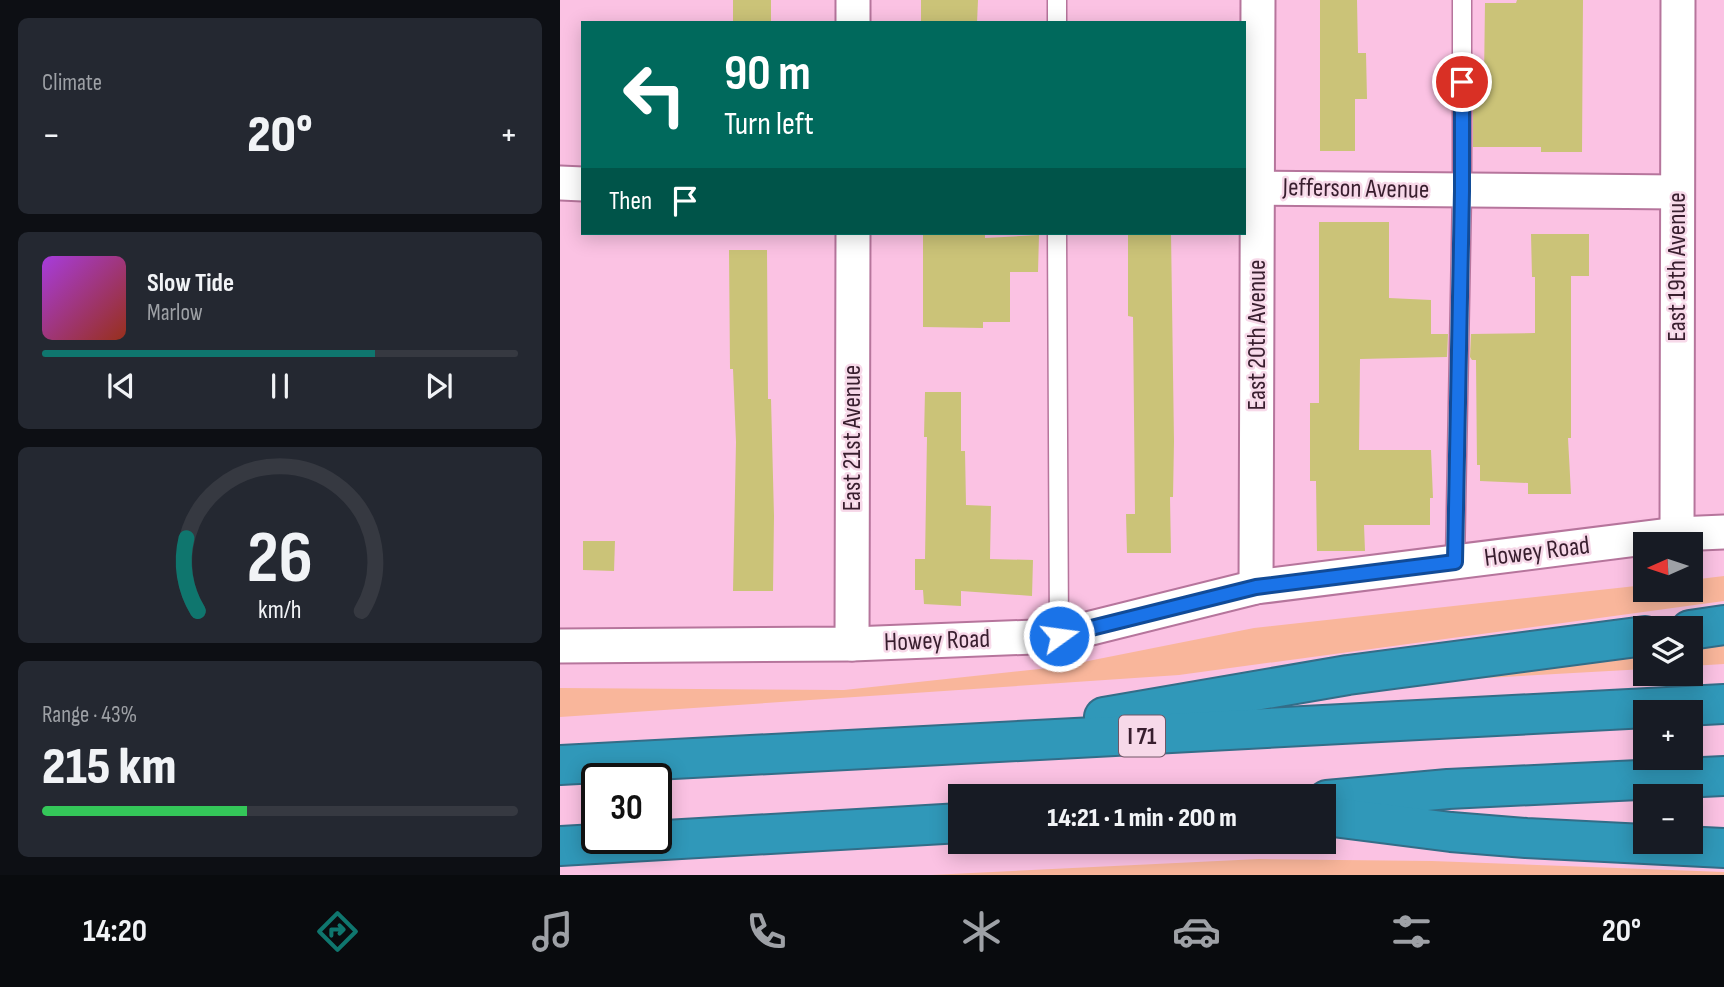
<!DOCTYPE html>
<meta charset="utf-8">
<style>
:root{--surface:#171b24;--page:#242831;--text:#f1f3f6;--muted:#9ea1a6;--line:#363941;--accent:#0f766e}
body{margin:0;font-family:"Sofia Sans Condensed",sans-serif;background:var(--page);color:var(--text);height:100vh;display:flex;flex-direction:column;font-size:26px;white-space:nowrap}
*{box-sizing:border-box;margin:0}
p{font-size:23px;color:var(--muted)}
.icon{flex:none;width:38px;height:38px;fill:none;stroke:currentColor;stroke-width:2;stroke-linecap:round;stroke-linejoin:round}
.map{position:relative;flex:1;overflow:hidden}
.details{display:flex;flex-direction:column;gap:18px;padding:18px;background:#0d0f14;width:560px}
.details>*{flex:none}
.top-card{position:absolute;left:21px;top:21px;width:665px;height:214px;border-radius:0px;box-shadow:0 4px 18px #0003;background:#00695c;color:#fff;overflow:hidden}
.needle{width:46px;rotate:267deg}
.buttons{position:absolute;left:1073px;top:532px;display:grid;gap:14px}
.buttons a{display:grid;place-items:center;width:70px;height:70px;border-radius:0px;background:var(--surface);box-shadow:0 4px 18px #0003;font-size:35px}
.speed{position:absolute;left:21px;top:763px;display:flex;gap:14px;font-size:35px;font-weight:700;text-align:center}
.speed>*{display:grid;place-content:center;width:91px;height:91px;border-radius:50%;background:var(--surface);box-shadow:0 4px 18px #0003;line-height:1}
.speed .limit{border:4px solid #111;border-radius:10px;background:#fff;color:#111}
.pin{position:absolute;display:grid;place-items:center;width:60px;height:60px;color:#fff;margin:-30px;border:4px solid #fff;border-radius:50%;box-shadow:0 2px 7px #0007}
.me{position:absolute;width:77px;margin:-38px;rotate:76deg;stroke-linejoin:round;filter:drop-shadow(0 0 5px #0008)}
.turn{display:flex;align-items:center;gap:24px;height:147px;padding:0 28px;font-size:32px}
.turn .icon{width:91px;height:91px;stroke-width:2.5}
.turn b{display:block;font-size:49px;line-height:60px}
.then{display:flex;align-items:center;height:66px;padding:0 28px;background:#0003;gap:14px;font-size:26px}
.big{font-size:52px;font-weight:800;line-height:1.1}
.details .widget{flex:1;display:flex;flex-direction:column;justify-content:center;gap:10px;min-width:0;padding:0 24px;border-radius:10px;background:var(--page)}
.details .dial{align-items:center;gap:0}
.dial svg{height:182px;overflow:visible;fill:none;stroke:var(--line);stroke-width:7;stroke-linecap:round;text-anchor:middle}
.dial text{fill:var(--text);stroke:none}
.song{display:flex;align-items:center;gap:21px}
.cover{width:84px;height:84px;border-radius:10px;background:linear-gradient(135deg,hsl(280 70% 55%),hsl(10 70% 35%))}
.played{height:7px;border-radius:4px;background:linear-gradient(90deg,var(--accent) 70%,var(--line) 70%)}
.keys{display:flex;justify-content:space-around;direction:ltr}
.heat{display:flex;justify-content:space-between;align-items:center;font-size:38px;direction:ltr}
.charge{height:10px;border-radius:5px;background:linear-gradient(90deg,#34c759 43%,var(--line) 0)}
.trip{position:absolute;left:388px;top:784px;width:388px;height:70px;border-radius:0px;background:var(--surface);box-shadow:0 4px 18px #0003;font-weight:800;line-height:70px;text-align:center}
.tab-bar{display:flex;height:112px;justify-content:space-around;align-items:center;background:#090b0e;color:var(--muted)}
.tab-bar .icon{width:49px;height:49px}
.tab-bar .selected{color:var(--accent)}
.tab-bar b{font-size:32px;color:var(--text)}
main{display:flex;flex:1;min-height:0}
.map>svg:first-child{display:block}
.green{fill:#f9b69b}
.building{fill:#cbc378}
.lines{fill:none;stroke-linecap:round;stroke-linejoin:round}
.service-casing{stroke:#b6759c;stroke-width:21}
.minor-casing{stroke:#b6759c;stroke-width:37}
.motorway-casing{stroke:#336d88;stroke-width:42}
.service{stroke:#fff;stroke-width:18}
.minor{stroke:#fff;stroke-width:33}
.motorway{stroke:#3098b9;stroke-width:38}
.route-casing{stroke:#114b97;stroke-width:18}
.route{stroke:#1a73e8;stroke-width:12}
.labels{text-anchor:middle;dominant-baseline:central;stroke-width:5;stroke-linejoin:round;paint-order:stroke}
.shield{fill:#f7d9e9;stroke:#715666;stroke-width:2}
.shield-label{font-size:24px;font-weight:bold;fill:#381e2e}
.street-label{font-size:26px;fill:#381e2e;stroke:#f7d9e9}
</style>
<main>
<section class="details">
<div class="widget"><p>Climate</p>
<div class="heat"><a>−</a><b class="big">20°</b><a>+</a></div>
</div>
<div class="widget">
<div class="song"><i class="cover"></i><div><b>Slow Tide</b><p>Marlow</p></div></div>
<div class="played"></div>
<div class="keys"><svg class="icon" aria-label="previous" viewBox="0 0 24 24"><path d="M18 5L8 12l10 7zM5 5v14"/></svg><svg class="icon" aria-label="pause" viewBox="0 0 24 24"><path d="M8 5v14M16 5v14"/></svg><svg class="icon" aria-label="next" viewBox="0 0 24 24"><path d="M6 5l10 7-10 7zM19 5v14"/></svg></div>
</div>
<div class="widget dial"><svg viewBox="0 0 100 80">
<path d="M14 69A42 42 0 1 1 86 69"/>
<path d="M14 69A42 42 0 0 1 9 37" stroke="#0f766e"/>
<text x="50" y="56" font-size="32" font-weight="700">26</text>
<text x="50" y="72" font-size="11">km/h</text>
</svg></div>
<div class="widget"><p>Range · 43%</p><b class="big">215 km</b><div class="charge"></div></div>
</section>
<div class="map">
<svg width="1164" height="875" viewBox="0 0 1164 875">
<rect width="100%" height="100%" fill="#fbc2e3"/>
<g class="green">
<path d="M1164,576v25l-545,74 -619,42v-29l284,2 214,-23 196,-39 391,-43v5h45l1,-10z"/>
<path d="M1164,642v22l-33,2 -1,-20z"/>
<path d="M1085,652v17l-195,11z"/>
<path d="M699,859l173,2 292,11v3h-793z"/>
</g>
<g class="building">
<rect x="173" y="0" width="38" height="23"/>
<path d="M361,0h57l-1,23h-56z"/>
<path d="M760,0h37l1,53h8l1,46h-12v52h-35z"/>
<path d="M957,0h66l-1,152h-41v-5h-68v-66l11,-2 1,-76h31z"/>
<path d="M759,222h70v76l42,2v34h17l-1,23 -87,2 -1,91h72l2,48h-3v27h-66l1,26h-48l-1,-70h-6v-78h9z"/>
<path d="M363,233h62v5l54,-3 -1,37h-28v50h-27v6l-60,-1z"/>
<path d="M611,233l3,208 -1,56h-3l1,56h-44l-1,-39h9l-2,-197 -5,-1v-82z"/>
<path d="M971,234h58v42h-18v162h-3l3,56h-43v-11l-48,-2v-16h-3l-1,-105h-4l-2,-3 1,-23 64,-1v-56h-3z"/>
<path d="M169,250h38l1,149h3l3,117 -1,75h-40l3,-149 -3,-73h-3z"/>
<path d="M365,392h36v59h4l1,54 25,1 -1,53 43,1 -1,36 -71,-5v15l-37,-2 -1,-14h-8v-31h10l2,-122h-3z"/>
<path d="M23,541h32l-1,30 -31,-1z"/>
</g>
<g class="lines">
<g class="service-casing">
<g id="service">
<path d="M497,23v-23"/>
<path d="M497,233l2,403"/>
<path d="M895,562l7,-371v-191"/>
</g>
</g>
<g class="minor-casing">
<g id="minor">
<path d="M293,23v-23"/>
<path d="M0,183l23,1"/>
<path d="M684,188l433,4"/>
<path d="M1117,534l1,-534"/>
<path d="M696,587l2,-587"/>
<path d="M292,644l1,-411"/>
<path d="M0,646l292,-2 207,-8 197,-49 421,-53 47,-2"/>
</g>
</g>
<g class="motorway-casing">
<g id="motorway">
<path d="M1130,630l34,-5"/>
<path d="M544,717l244,-42 297,-39"/>
<path d="M0,765l1164,-61"/>
<path d="M767,800l121,-11 276,-13"/>
<path d="M765,816l126,16 75,6 198,10"/>
<path d="M0,846l401,-23"/>
</g>
</g>
<use href="#service" class="service"/>
<use href="#minor" class="minor"/>
<use href="#motorway" class="motorway"/>
</g>
<g class="lines">
<g class="route-casing">
<path id="route" d="M499,636l197,-49 199,-25 7,-371v-109"/>
</g>
<use href="#route" class="route"/>
</g>
<g class="labels">
<rect class="shield" x="559" y="715.5" width="46" height="41" rx="5"/>
<g class="shield-label">
<text x="582" y="736">I 71</text>
</g>
<g class="street-label">
<text transform="translate(796 189) rotate(1)">Jefferson Avenue</text>
<text transform="translate(1117 267) rotate(-90)">East 19th Avenue</text>
<text transform="translate(697 335) rotate(-90)">East 20th Avenue</text>
<text transform="translate(292 438) rotate(-90)">East 21st Avenue</text>
<text transform="translate(977 552) rotate(-7)">Howey Road</text>
<text transform="translate(377 641) rotate(-2)">Howey Road</text>
</g>
</g>
</svg>
<div class="buttons">
<a><svg class="needle" viewBox="-14 -14 28 28"><path d="M0-13l5 13h-10z" fill="#e53935"/><path d="M0 13l5-13h-10z" fill="#9ea1a6"/></svg></a>
<a><svg class="icon" aria-label="layers" viewBox="0 0 24 24"><path d="M12 4l9 5-9 5-9-5zM3 14l9 5 9-5"/></svg></a>
<a>+</a>
<a>−</a>
</div>
<div class="speed"><div class="limit">30</div></div>
<div class="pin" style="left:902px;top:82px;background:#d93025"><svg class="icon" aria-label="arrive" viewBox="0 0 24 24"><path d="M6 21V4h12l-3 4 3 4H6"/></svg></div>
<svg class="me" style="left:499px;top:636px" viewBox="-20 -20 40 40"><circle r="17" fill="#1a73e8" stroke="#fff" stroke-width="3"/><path d="M0-11L8 9 0 5-8 9z" fill="#fff"/></svg>
<div class="trip">14:21 · 1 min · 200 m</div>
<div class="top-card">
<div class="turn"><svg class="icon" aria-label="left" viewBox="0 0 24 24"><path d="M17 20v-9H6M10 6l-5 5 5 5"/></svg><div><b>90 m</b>Turn left</div></div>
<div class="then">Then<svg class="icon" aria-label="arrive" viewBox="0 0 24 24"><path d="M6 21V4h12l-3 4 3 4H6"/></svg></div>
</div>
</div>
</main>
<nav class="tab-bar">
<b>14:20</b>
<svg class="icon selected" aria-label="directions" viewBox="0 0 24 24"><path d="M12 3l9 9-9 9-9-9zM9 14v-3h6M13 9l2 2-2 2"/></svg>
<svg class="icon" aria-label="music" viewBox="0 0 24 24"><path d="M9 18V5l10-2v13"/><circle cx="6" cy="18" r="3"/><circle cx="16" cy="16" r="3"/></svg>
<svg class="icon" aria-label="phone" viewBox="0 0 24 24"><path d="M5 4h4l2 5-3 2q2 4 5 5l2-3 5 2v4C11 20 4 13 5 4z"/></svg>
<svg class="icon" aria-label="climate" viewBox="0 0 24 24"><path d="M12 3v18M4 7l16 10M4 17L20 7"/></svg>
<svg class="icon" aria-label="car" viewBox="0 0 24 24"><path d="M5 17H2v-5l4-1 3-4h7l3 4 3 1v5h-3M9 17h6M6 11h13"/><circle cx="7" cy="17" r="2"/><circle cx="17" cy="17" r="2"/></svg>
<svg class="icon" aria-label="filters" viewBox="0 0 24 24"><path d="M4 7h16M4 17h16"/><circle cx="9" cy="7" r="2"/><circle cx="15" cy="17" r="2"/></svg>
<b>20°</b>
</nav>
